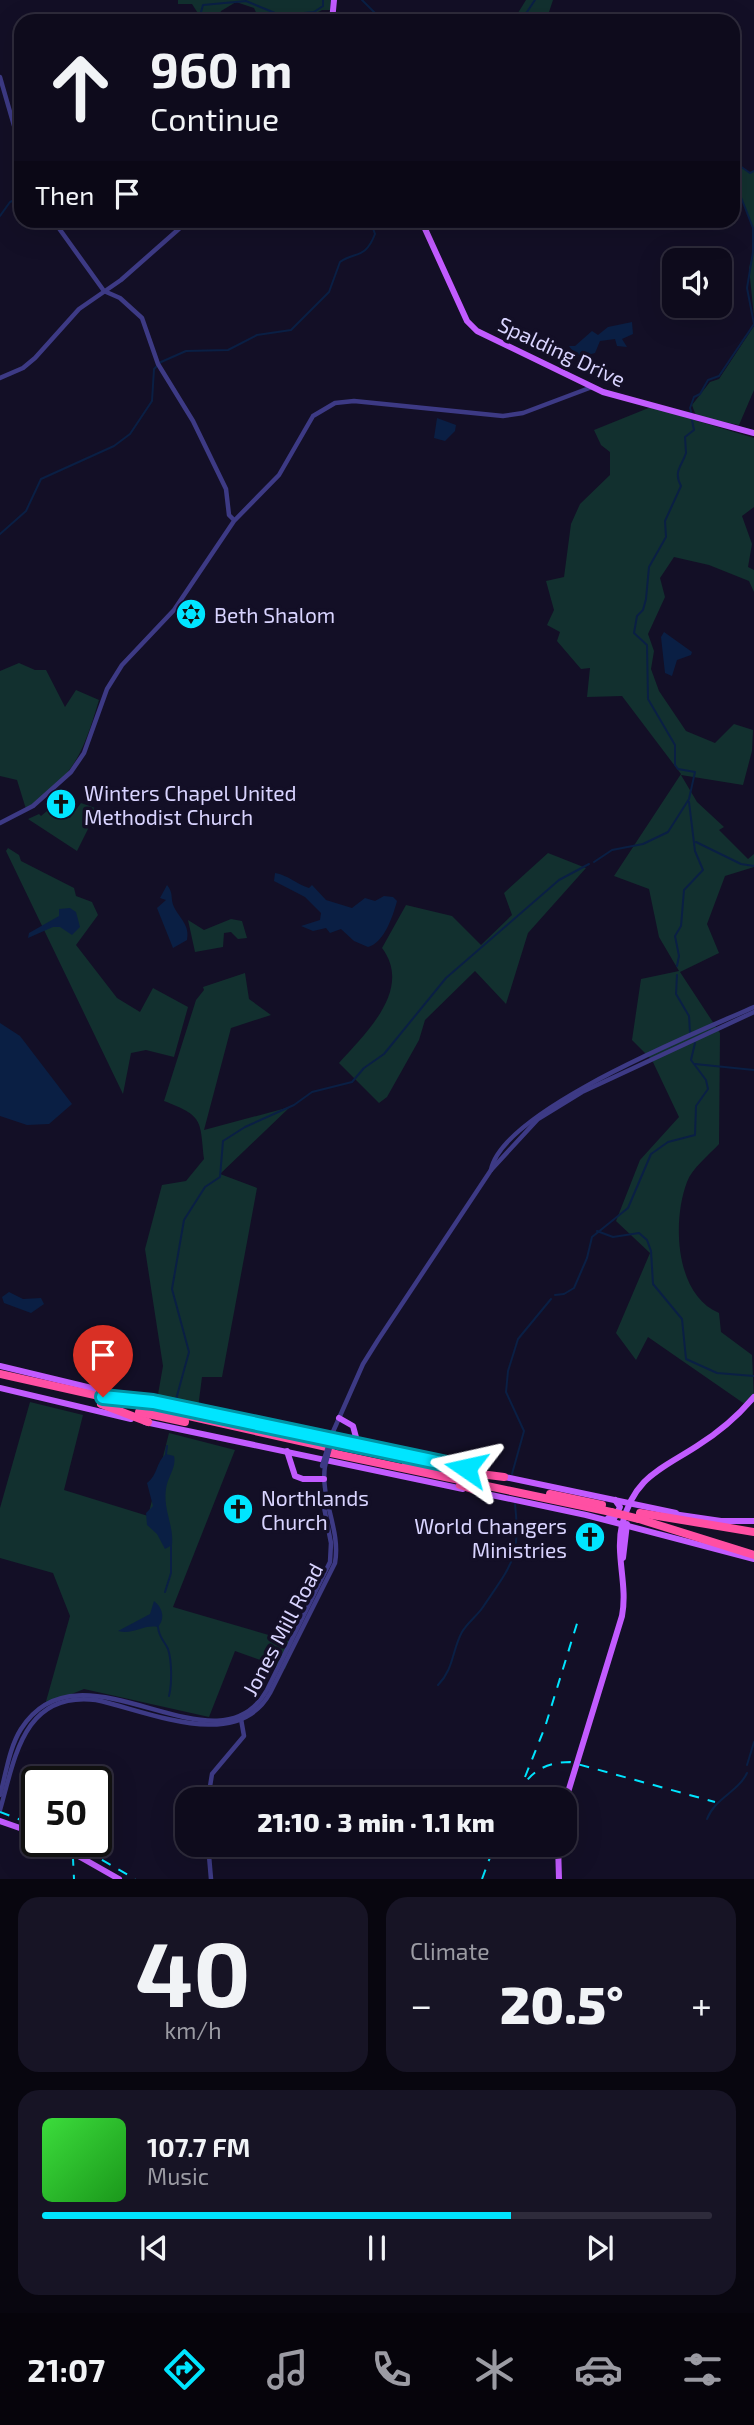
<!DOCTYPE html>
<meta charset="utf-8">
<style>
:root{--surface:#0e0b1c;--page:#171425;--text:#f1f3f6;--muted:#9b9ba3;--line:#2e2b3b;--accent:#00e5ff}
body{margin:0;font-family:"Exo 2",sans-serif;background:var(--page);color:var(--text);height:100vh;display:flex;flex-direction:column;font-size:26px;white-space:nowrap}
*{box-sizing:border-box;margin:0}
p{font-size:23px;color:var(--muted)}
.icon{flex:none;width:38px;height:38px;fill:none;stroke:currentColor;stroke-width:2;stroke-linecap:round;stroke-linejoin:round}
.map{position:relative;height:1879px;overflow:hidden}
.panel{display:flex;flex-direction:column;gap:18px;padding:18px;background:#08060f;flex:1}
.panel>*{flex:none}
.guide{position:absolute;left:14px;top:14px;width:726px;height:214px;border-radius:21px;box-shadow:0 7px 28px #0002,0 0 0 2px var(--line);background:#0e0b1c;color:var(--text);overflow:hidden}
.controls{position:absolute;left:662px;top:248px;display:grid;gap:14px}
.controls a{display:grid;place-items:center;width:70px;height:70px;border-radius:14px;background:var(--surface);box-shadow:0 7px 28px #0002,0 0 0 2px var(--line);font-size:35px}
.speed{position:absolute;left:21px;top:1766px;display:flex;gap:14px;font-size:35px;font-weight:700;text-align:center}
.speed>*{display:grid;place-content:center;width:91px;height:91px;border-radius:50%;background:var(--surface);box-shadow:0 7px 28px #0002,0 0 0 2px var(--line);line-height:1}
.speed .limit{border:4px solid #111;border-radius:10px;background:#fff;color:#111}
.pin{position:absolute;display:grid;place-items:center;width:60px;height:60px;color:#fff;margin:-72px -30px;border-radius:50% 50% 50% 0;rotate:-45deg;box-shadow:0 0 7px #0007}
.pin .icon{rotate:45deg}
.me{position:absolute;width:77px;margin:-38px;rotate:281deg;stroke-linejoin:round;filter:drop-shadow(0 0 5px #0008)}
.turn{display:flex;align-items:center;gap:24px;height:147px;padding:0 21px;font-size:32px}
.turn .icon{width:91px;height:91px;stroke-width:2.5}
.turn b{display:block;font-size:49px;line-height:60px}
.then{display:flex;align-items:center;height:66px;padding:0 21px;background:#0003;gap:14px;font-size:26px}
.big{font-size:52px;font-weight:800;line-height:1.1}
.panel .card{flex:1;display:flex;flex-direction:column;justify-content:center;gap:10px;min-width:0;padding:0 24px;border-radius:21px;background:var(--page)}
.panel .dial{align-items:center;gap:0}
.dial b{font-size:91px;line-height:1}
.song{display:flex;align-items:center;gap:21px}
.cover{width:84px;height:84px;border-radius:10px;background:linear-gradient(135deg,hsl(120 70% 55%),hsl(120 70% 35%))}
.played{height:7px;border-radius:4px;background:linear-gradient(90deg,var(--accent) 70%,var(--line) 70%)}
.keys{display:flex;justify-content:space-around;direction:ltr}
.heat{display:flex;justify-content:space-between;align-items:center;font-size:38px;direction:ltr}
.panel .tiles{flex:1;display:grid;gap:18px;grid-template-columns:1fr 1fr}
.card:last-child{grid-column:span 2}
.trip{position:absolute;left:175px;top:1787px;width:402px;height:70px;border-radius:21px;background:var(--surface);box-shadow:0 7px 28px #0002,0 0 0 2px var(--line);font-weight:800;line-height:70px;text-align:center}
.menu{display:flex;height:112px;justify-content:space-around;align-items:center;background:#06040b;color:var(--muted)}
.menu .icon{width:49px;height:49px}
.menu .current{color:var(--accent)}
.menu b{font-size:32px;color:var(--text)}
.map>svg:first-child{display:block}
.green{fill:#12302f}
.water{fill:#0a1f44}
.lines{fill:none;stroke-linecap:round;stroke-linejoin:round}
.stream{stroke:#0a1f44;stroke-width:2}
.minor{stroke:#3d3a85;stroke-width:4.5}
.major{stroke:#c25bff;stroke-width:6}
.highway{stroke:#ff4fa3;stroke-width:8}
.rail{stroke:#00e5ff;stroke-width:2;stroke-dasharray:10 9;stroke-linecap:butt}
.minor-bridge{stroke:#3d3a85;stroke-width:4.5}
.highway-bridge{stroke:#ff4fa3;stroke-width:8}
.route-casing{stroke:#0095a6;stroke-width:18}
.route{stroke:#00e5ff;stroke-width:12}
.labels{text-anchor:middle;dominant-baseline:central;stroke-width:7;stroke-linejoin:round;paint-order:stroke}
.street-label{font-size:21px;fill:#d9d4ff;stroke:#130f26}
.poi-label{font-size:21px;fill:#d9d4ff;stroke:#130f26;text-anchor:start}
</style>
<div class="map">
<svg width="754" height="1879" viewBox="0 0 754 1879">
<rect width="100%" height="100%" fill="#130f26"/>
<g class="green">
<path d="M178,0h153l-1,10h-8l-21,11h-41l-6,-13 -18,-6 -15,9 -4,10h-14l-11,-17h-14z"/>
<path d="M526,0h27l-7,21h-33z"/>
<path d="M740,166l10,7 4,-2v146l-5,-49 4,-16v-24l-18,-46z"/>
<path d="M754,326v64l-15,35 -43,-9 -4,-11 18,-23 9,-3z"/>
<path d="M651,407l103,31v69l-12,9 10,28 -4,23 6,3v22l-5,-11 -40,-16 -35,-8 -14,21 5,19 -17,37 6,17 -3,18 8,22 27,40 29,12 19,-19 19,6 -1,21 -9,34 -62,-10 16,27 27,25 -5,3 29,29 6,-5v13l-29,9 -18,48 12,29 -39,19 40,61 -1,111c-10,11 -27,24 -32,38 -15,39 -12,113 32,131l2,19 31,23 2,45 -5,7 -101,-70 -12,23 -20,-27 34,-80 -34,-32 24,-61 39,-43 -27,-57 -20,-20 9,-61 38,-8 -20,-34 -10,-48 -35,-13 67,-102 -59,-78 -35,1 3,-29 -9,1 -24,-28 3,-9 -13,-7 7,-15 -8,-29 18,-4 7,-53 9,-20 30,-29v-23l-9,-7 -7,-15z"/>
<path d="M19,663l16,7h11l19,37 11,-17 23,10c-17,56 -24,74 -73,109l-9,-29 -17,-4v-105z"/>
<path d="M81,803l17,6 -21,42 -49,-32 11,-5 2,2 12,-10 17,12z"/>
<path d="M8,848l11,7 2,6 53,27 2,8 16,6 6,13 -22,30 41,53 23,14 13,-24 35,19 -14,50 -28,-7 -15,3 -8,41 -117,-243z"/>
<path d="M548,853l38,15 -58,65 -22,71 -31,-33 -50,49 -6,20 -32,57 -8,6 -40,-40c27,-30 74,-74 43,-115l24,-43 46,11 29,29 31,-30 -8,-22z"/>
<path d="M231,919l11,2 5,17 -9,1 -7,-7 -7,1 -1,14 -28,5 -7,-32 16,10z"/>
<path d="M245,973l4,26 22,16 -40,13 -27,102 86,-23 -70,67 37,14 -35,189h-20l-4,31 -41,-8 6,-34 -18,-117 17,-64 24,-4 18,-22c-4,-40 -1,-43 -40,-58l32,-101 8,-10 -1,-3z"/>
<path d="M30,1402l53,13 -19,75 84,26 21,-83 66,17 -62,157 123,36 -11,26 -50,-18 -26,66 -125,-28 -39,16 25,-89 -17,-43 -53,-15v-50z"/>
</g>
<g class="water">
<path d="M632,322l1,12 -11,5 5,8 -10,-1 -2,-7 -15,2 -5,12 -18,5 -9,-2 4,-6 -3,-4h6l17,-15 6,4 10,-8z"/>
<path d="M437,418l19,7 -1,6 -10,10 -11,-3z"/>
<path d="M664,632l28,20 -1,3 -14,5 -5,16 -7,-3 -4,-36z"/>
<path d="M275,873c13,2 21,11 34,15l3,-3 14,15 26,8 13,-10 10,3 9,-5 9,1 4,4c-4,15 -13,42 -29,46l-14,-6 -13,-12 -11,4 -4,-5 -13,3 -12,-5 19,-6 1,-7 -16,-16 -31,-16z"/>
<path d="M167,885c7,8 3,14 7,22 6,12 16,18 13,33l-14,8 -16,-40 9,-8 -6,-2z"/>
<path d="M70,908l6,4 4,15 -8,8 -12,-8h-7l-25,11 1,-5 30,-17v-7z"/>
<path d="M0,1023l20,13 52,68 -23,20 -22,1 -27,-9z"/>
<path d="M9,1292l14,7 18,-1 3,6 -13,9 -27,-10 -2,-6z"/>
<path d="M166,1454l8,2c3,11 -7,22 -8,33 -3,21 8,36 6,56l-7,4 -8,-15 -10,-9 -1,-12 7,-7 -6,-23c11,-8 9,-21 19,-29z"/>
<path d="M154,1601c8,6 12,17 4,26 -15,-3 -24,8 -40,4l32,-17z"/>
</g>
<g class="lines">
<g class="stream">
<path d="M362,0l13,13 -1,8"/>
<path d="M207,21l-6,-9 2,-7 43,-4 29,12 18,1 21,-2 9,-6v-6"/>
<path d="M521,21l14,-21"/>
<path d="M0,216l10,-14 11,-5"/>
<path d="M692,415l-2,-7 4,-11 6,-3 8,-14 11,-4 35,-52 -7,-36 6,-36v-24l-18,-46 5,-16 10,7 4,-2"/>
<path d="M0,534l26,-23 15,-32 73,-33 16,-12 22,-33 2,-32 7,-7 25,-11 42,-1 29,-15 34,-5 38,-38 11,-30c15,-11 25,-2 35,-28l-5,-14"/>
<path d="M696,842l45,22 13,2"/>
<path d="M594,862l18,-12 31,-6 25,-12 21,-33 6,-27 -17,-3 -3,-4v-20l-27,-46 -1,-54 -13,-12 3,-17 6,-6 3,-11 3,-32 17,-30 -1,-16 16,-35c-8,-15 1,-20 5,-33l-1,-16 9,-7 -2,-10"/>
<path d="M677,966l2,-10 -4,-20 6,-10 3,-36 19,-20 -8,-19 -6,-49"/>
<path d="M677,975l-1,19 13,22 1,16"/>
<path d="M695,1064l59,6"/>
<path d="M597,1231l16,6 26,-4 8,7 4,11 2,33 29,35 4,40 31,14 37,3"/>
<path d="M555,1295l9,-1 10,-6 13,-30 5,-21 36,-29 23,-54 17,-12 27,-7 1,-29 12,-17 -2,-9 -15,-20 4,-17"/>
<path d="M175,1403l14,-51 -17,-63 12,-69 21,-33 15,-10 3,-36 22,-14 49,-22 18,-13 40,-10 12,-14 20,-14 62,-76 113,-98 30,-16"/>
<path d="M166,1454l1,-8"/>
<path d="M512,1474l12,-43 -18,-39 2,-21 10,-32 33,-40"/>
<path d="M165,1592l6,-19v-27"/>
<path d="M158,1627c1,11 6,13 10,22 4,12 4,35 1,47"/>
<path d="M438,1685c16,-16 14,-35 24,-53 6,-10 15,-16 21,-25 29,-43 38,-50 32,-103"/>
<path d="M747,1765l7,-23"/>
<path d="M707,1819c8,-21 31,-27 40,-46"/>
</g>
<g class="minor">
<path d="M0,77l21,73"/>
<path d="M53,220l51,71 16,7 22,20 16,46 35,57 33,68 3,26 5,5"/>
<path d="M0,378l23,-10 12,-10 44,-49 42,-29 68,-60"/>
<path d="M0,823l33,-17 38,-34 13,-19 23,-64 15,-24 52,-55 60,-89 45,-46 34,-59 22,-13 19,-2 149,15 20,-3 69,-26"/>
<path d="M491,1170c11,-60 208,-138 263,-163"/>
<path d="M332,1434l31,-70 15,-24 113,-170 47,-51 44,-27 172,-80"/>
<path d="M0,1795c6,-21 9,-47 21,-66 60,-95 196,51 246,-39l63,-128 1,-19 -9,-46"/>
<path d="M208,1799l4,-25 32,-38 -3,-17"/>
<path d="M0,1810c15,-52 23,-119 96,-110 52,11 141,53 174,-7l65,-130c6,-34 -15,-63 -10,-97"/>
<path d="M208,1844l3,35"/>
</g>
<g class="major">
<path d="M332,21l2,-21"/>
<path d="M421,220l46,101 10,10 126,61 151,41"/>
<path d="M0,1366l133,32"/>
<path d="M0,1388l131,31"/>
<path d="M144,1400l325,69"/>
<path d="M339,1418l14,8 4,15 6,6"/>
<path d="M145,1422l318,67"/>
<path d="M287,1451l8,25 8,3h21"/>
<path d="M500,1476l176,37"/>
<path d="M477,1492l109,23 168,44"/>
<path d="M673,1514l48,7h33"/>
<path d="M608,1518l6,1 6,-12 -5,-7"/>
<path d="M623,1558l4,-34"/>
<path d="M565,1802l57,-186c6,-31 -7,-61 0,-91 12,-48 38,-55 75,-79 21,-13 41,-30 57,-49"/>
<path d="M0,1821l37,13"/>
<path d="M52,1841l67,38"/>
<path d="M558,1844l1,35"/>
</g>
<g class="highway">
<path d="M0,1374l331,74"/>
<path d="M129,1400l18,1"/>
<path d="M101,1404l47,18"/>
<path d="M139,1412l46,10"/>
<path d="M331,1453l280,59"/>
<path d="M406,1464l39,8"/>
<path d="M441,1469l63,8"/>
<path d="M460,1485l21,7"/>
<path d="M550,1494l52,11"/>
<path d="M640,1513l114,19"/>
<path d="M639,1519l115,36"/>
</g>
<g class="rail">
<path d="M525,1777l20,-50 34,-110"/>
<path d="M517,1795c12,-22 27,-33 53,-33l145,40"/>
<path d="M0,1812l37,14"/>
<path d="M60,1841l13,18 1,20"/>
<path d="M69,1841l66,38"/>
<path d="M482,1879l13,-35"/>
</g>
<g class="minor-bridge">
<path d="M322,1466l10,-32"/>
<path d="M325,1466l7,-26"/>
</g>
<path class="highway-bridge" d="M611,1512l28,7"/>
</g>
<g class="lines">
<g class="route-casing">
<path id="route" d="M103,1397l50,5 313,66"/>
</g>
<use href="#route" class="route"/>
</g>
<defs>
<g id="synagogue-disc" transform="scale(1.575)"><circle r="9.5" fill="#00e5ff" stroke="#130f26"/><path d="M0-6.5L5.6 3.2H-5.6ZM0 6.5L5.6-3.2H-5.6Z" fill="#111"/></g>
<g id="church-disc" transform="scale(1.575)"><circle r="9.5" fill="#00e5ff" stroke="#130f26"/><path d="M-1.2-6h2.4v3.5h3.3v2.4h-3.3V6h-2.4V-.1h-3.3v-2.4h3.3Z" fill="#111"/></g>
</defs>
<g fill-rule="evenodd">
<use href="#synagogue-disc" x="191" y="614"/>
<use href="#church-disc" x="61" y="804"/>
<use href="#church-disc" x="238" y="1509"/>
<use href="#church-disc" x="590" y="1537"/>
</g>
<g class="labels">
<g class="street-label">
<text transform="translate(562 351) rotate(25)">Spalding Drive</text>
<text transform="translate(282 1629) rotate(-62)">Jones Mill Road</text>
</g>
<g class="poi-label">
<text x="214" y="614">Beth Shalom</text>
<text x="84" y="792">Winters Chapel United<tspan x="84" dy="24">Methodist Church</tspan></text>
<text x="261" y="1497">Northlands<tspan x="261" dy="24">Church</tspan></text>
<text x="567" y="1525" text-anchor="end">World Changers<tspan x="567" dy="24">Ministries</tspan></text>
</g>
</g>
</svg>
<div class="controls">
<a><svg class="icon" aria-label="sound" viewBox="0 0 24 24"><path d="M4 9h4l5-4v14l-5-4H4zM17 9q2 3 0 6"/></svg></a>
</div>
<div class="speed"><div class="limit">50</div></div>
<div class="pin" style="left:103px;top:1397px;background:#d93025"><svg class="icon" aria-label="arrive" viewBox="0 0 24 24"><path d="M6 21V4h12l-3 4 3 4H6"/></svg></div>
<svg class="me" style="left:466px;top:1468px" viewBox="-20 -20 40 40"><path d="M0-17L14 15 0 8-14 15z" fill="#00e5ff" stroke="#fff" stroke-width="4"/></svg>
<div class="trip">21:10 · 3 min · 1.1 km</div>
<div class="guide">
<div class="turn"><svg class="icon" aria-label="ahead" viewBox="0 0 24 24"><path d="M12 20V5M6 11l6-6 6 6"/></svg><div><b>960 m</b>Continue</div></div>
<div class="then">Then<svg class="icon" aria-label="arrive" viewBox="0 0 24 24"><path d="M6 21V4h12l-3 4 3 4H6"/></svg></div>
</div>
</div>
<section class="panel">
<div class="tiles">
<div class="card dial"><b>40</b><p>km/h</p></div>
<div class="card"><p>Climate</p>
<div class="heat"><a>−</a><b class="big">20.5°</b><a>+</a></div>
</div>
<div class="card">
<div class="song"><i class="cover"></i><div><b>107.7 FM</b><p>Music</p></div></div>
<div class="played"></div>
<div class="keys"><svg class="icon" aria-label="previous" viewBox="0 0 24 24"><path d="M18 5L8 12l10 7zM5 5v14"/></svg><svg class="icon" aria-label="pause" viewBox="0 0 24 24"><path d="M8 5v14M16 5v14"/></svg><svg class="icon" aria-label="next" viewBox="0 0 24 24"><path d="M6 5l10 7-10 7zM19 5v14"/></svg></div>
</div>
</div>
</section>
<nav class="menu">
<b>21:07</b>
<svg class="icon current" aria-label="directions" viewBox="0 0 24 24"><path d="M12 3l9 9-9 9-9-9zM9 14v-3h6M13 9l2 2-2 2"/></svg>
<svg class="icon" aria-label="music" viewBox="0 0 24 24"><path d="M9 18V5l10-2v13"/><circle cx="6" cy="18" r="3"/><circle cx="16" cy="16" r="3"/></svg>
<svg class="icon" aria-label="phone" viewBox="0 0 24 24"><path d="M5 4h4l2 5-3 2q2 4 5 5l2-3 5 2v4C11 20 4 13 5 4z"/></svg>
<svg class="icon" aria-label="climate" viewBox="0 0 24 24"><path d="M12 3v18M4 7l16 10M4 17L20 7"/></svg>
<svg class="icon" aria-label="car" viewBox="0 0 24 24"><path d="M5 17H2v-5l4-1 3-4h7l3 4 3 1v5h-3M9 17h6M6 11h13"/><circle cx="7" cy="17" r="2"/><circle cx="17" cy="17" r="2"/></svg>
<svg class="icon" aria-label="filters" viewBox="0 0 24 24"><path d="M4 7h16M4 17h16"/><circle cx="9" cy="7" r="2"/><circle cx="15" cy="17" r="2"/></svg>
</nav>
